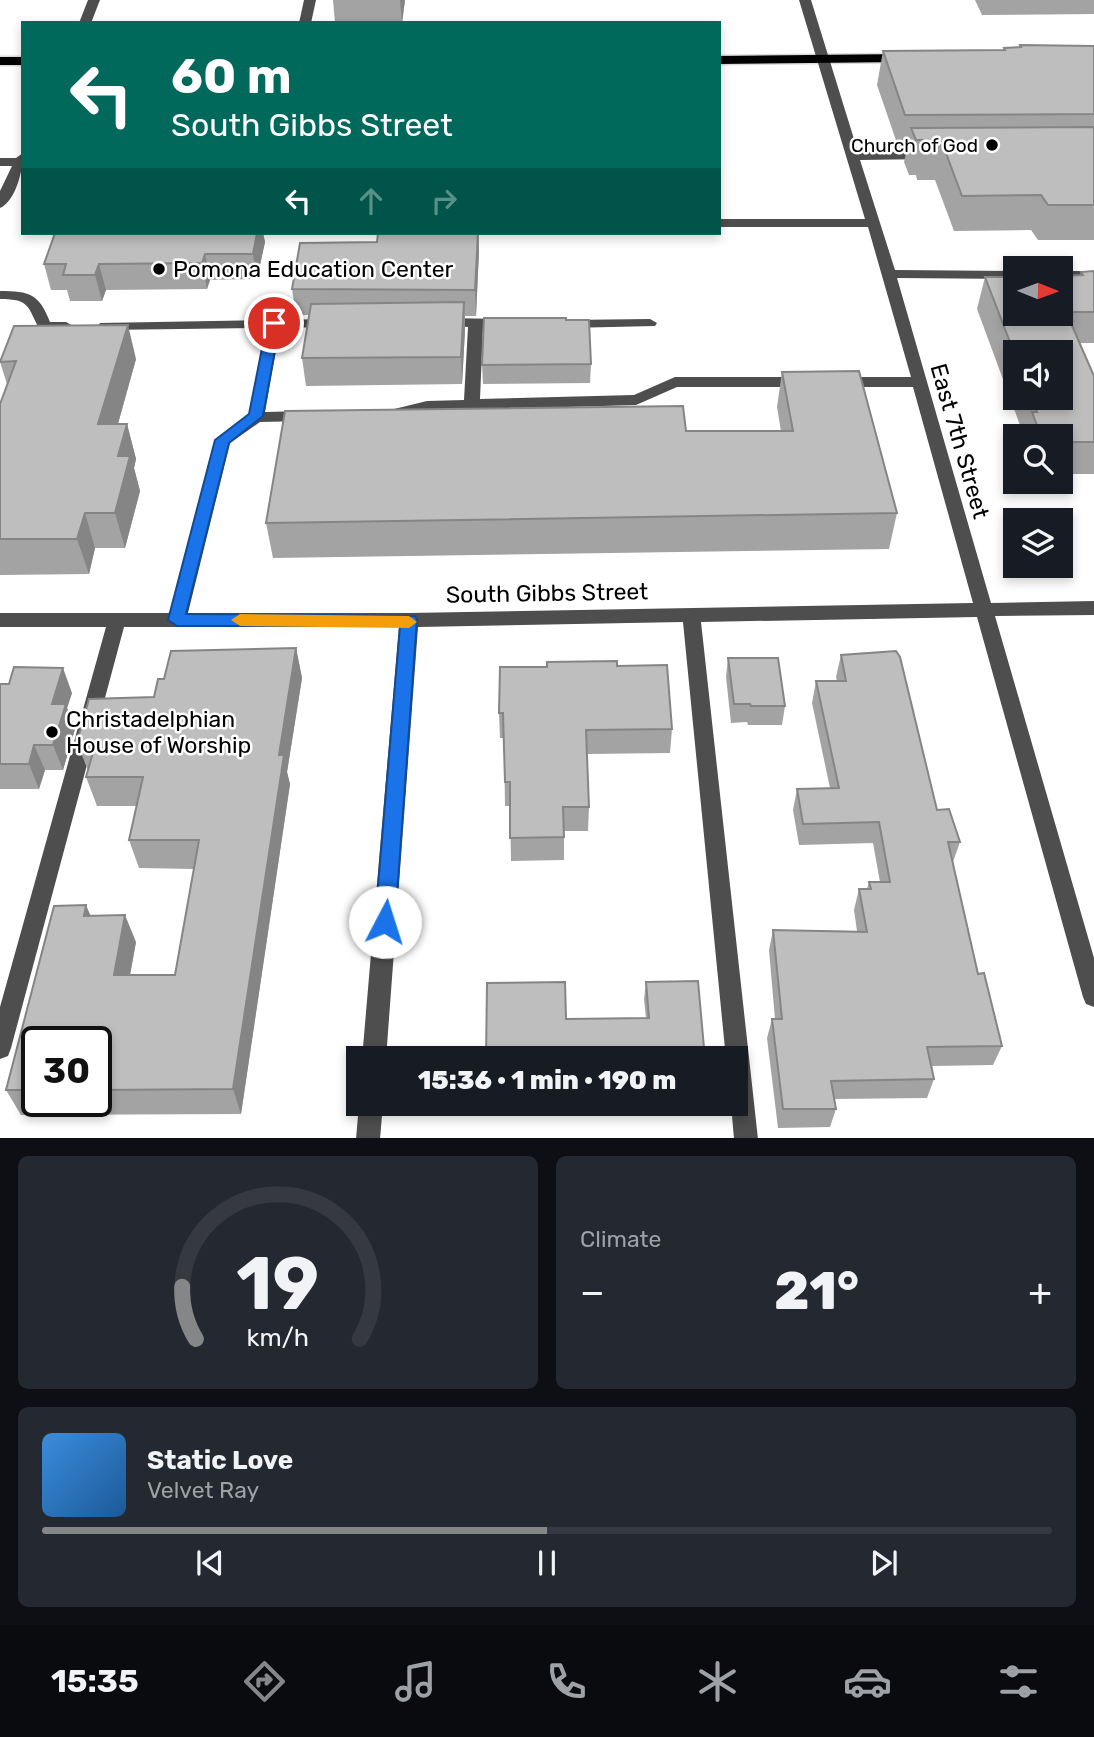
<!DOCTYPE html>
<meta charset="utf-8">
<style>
:root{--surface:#171b24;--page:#242831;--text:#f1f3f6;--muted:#9ea1a6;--line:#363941;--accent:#858687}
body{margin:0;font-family:Rubik,sans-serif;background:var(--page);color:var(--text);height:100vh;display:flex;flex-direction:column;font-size:26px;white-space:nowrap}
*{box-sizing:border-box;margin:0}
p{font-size:23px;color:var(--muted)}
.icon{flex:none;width:38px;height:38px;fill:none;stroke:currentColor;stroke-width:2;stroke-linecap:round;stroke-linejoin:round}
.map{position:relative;height:1138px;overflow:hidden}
.side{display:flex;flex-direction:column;gap:18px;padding:18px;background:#0d0f14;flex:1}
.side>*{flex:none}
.hud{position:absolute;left:21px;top:21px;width:700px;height:214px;border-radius:0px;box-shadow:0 4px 10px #0003;background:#00695c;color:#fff;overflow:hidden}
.needle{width:46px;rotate:91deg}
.buttons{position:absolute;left:1003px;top:256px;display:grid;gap:14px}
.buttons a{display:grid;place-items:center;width:70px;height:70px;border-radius:0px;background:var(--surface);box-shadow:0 4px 10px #0003;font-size:35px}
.speed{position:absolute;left:21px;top:1026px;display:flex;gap:14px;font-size:35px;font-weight:700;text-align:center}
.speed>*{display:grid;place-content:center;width:91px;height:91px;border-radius:50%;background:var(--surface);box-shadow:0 4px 10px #0003;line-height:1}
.speed .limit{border:4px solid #111;border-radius:10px;background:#fff;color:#111}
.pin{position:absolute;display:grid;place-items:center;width:60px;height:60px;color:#fff;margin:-30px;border:4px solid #fff;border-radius:50%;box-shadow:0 2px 7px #0007}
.me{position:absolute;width:77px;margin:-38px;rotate:5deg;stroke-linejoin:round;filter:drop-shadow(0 0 5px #0008)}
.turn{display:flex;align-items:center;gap:24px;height:147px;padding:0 35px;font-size:32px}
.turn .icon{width:91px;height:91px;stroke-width:2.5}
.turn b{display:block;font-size:49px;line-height:60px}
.lanes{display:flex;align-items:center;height:66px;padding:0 35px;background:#0003;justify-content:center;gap:35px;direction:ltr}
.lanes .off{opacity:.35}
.big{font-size:52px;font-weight:800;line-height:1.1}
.side .widget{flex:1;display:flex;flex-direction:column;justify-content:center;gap:10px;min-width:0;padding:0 24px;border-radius:10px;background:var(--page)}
.side .dial{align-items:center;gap:0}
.dial svg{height:182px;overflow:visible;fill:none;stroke:var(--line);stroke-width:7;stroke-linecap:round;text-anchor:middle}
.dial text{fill:var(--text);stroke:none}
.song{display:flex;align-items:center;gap:21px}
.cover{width:84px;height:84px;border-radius:10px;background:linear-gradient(135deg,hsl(210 70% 55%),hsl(210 70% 35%))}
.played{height:7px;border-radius:4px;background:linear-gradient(90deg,var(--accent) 50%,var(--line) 50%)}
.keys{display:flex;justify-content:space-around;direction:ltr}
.heat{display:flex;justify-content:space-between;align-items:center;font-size:38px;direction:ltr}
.side .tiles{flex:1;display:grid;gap:18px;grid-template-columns:1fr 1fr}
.widget:last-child{grid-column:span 2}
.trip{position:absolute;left:346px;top:1046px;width:402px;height:70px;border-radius:0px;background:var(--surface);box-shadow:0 4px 10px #0003;font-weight:800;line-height:70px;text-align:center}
.tabs{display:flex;height:112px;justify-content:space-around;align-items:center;background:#090b0e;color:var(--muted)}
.tabs .icon{width:49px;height:49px}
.tabs .current{color:var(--accent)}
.tabs b{font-size:32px;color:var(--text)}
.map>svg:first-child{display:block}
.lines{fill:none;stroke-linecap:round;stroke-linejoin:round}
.major-casing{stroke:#dbdbdb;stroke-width:3}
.minor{fill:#4e4e4e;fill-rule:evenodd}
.major{fill:#000;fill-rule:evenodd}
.wall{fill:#a3a3a3;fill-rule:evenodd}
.shaded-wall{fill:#858585}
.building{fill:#bebebe;stroke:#858585;stroke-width:2}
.route{fill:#1a73e8;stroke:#114b97;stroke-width:2}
.slow{fill:#f59e0b}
.poi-dot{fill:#000;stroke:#fff;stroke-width:2.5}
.labels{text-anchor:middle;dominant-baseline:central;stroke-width:5;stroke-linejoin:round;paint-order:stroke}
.far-poi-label{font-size:19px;fill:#000;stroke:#fff;text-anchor:end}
.poi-label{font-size:23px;fill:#000;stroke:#fff;text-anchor:start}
.street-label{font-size:23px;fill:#000;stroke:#fff}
</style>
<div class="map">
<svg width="1094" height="1139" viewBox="0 0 1094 1139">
<rect width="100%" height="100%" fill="#fff"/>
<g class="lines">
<g class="major-casing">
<g id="major">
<path d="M719,56l186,-2 6,4 -6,4 -186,2z"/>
<rect x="0" y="57" width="23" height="8"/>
</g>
</g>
<g class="minor">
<path d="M88,0h12l-9,23h-12z"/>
<path d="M304,0h12l-5,23h-12z"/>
<path d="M799,0h12l47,152 72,-1 6,4 -6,4 -70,1 35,110 120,1v8l-118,-1 94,325 103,-2v14l-99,1 99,342v49l-8,-3 -3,-7 -106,-380 -276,5 57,517h-24l-3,-35h6v-45h-11l-43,-437 -265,5 -32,432h-24l37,-432h-275l-113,421 -3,8 -8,3v-52l106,-380h-106v-14h170l45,-173 34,-25 17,-87 -161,2 -7,-4 2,-3 229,-4 7,4 -7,4 -49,1 -15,84 40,-1 8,5 -8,5 -45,1 -30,21 -42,170h221l564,-10 -60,-216h-74l-8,-5 8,-5h72l-43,-150h-149v-8h146z"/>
<path d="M23,153c0,17 -7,48 -23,55v-17l12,-25h-12v-8h16z"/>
<rect x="1060" y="271" width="34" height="8"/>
<path d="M0,291c30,0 39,3 50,31h16l7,4 -7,4h-26c-13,-23 -9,-31 -40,-31z"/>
<path d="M441,318l66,1 7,4 -7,4h-24l-3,72 154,-4 41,-18h129l8,5 -8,5h-127l-41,18 -209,6 -31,8 -6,-1 -2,-4 2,-4 37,-9 37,-1 4,-73 -32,-2 -2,-3z"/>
<path d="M650,319l7,4 -2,3 -88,2 -7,-4 7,-4z"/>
<path d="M359,1104h24l-3,35h-24z"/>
</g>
<use href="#major" class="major"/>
</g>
<g class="wall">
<path d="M333,0h72l-3,23h-67z"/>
<path d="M975,0h119v14l-112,1z"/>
<path d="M1020,45l74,1v194h-56l-7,-10 -77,1 -19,-51h-18l-1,-5h-7l-5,-13 3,-13h-8l-22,-64 6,-34 120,-1 1,-2 16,-1z"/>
<path d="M55,233h208l2,9 -8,37 -47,1 -3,9 -101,1 -4,11h-32l-3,-11h-16l-7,-26z"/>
<path d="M378,233h100l1,18 -3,65h-11v14l-3,54 -156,2 -4,-28 7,-43h-13l-4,-26 85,-47z"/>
<path d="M1094,271v72h-14l14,33v98h-34v-38h-36l-47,-127 8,-32 95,-2 1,-3zM1015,352l45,45h-45z"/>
<path d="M566,320l25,44 -1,19 -107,1 -1,-19z"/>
<path d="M136,359l-18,65h9l9,35 -2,9 6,23 -15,57h-30l-6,26 -89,1v-171l7,-20 -7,-22z"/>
<path d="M782,372l115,141 -8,36 -616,9 -7,-35 420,-92h95l-4,-24z"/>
<path d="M296,648l6,30 -15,94 3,12 -49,330 -220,1 -15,-25 85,-174 45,26 -6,33h45l19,-106 -55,-1 -10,-28 8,-34h-40l-11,-29 2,-6 -11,-29 77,-45 10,-18zM37,1041h59v60h-59z"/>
<path d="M841,655l96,155 23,32 -7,20 25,112 24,72 -9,19 -61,1 2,13 -7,19 -93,1 2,10 -6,18 -52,1 -11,-90 5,-19h3l-6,-69 4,-20 84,1 -3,-21 5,-21h8l2,-7h11l-7,-39 -74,2 -6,-35 4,-21 33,-1 -18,-85 4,-22h21l-1,-4z"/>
<path d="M728,658l57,48 -3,19h-34l-1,-3 -16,1 -5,-46z"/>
<path d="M617,666l55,63 -2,24 -83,1 2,53 -1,24h-24v29l-53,1 -1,-55h-5l-1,-68h-4l-1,-25z"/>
<path d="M0,684l72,9 -5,15 8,21 -12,41h-18l-6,19h-39z"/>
<path d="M646,982l59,77 -139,-40 80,-1 -2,-19z"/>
<path d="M583,1104h100l-100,2z"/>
</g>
<g class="shaded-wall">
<path d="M400,0h5l-3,23z"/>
<path d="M257,233h6l2,9 -8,37 -4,-25z"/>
<path d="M478,233l1,18 -3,65 -1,-26z"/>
<path d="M205,254l5,26 -3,9 -5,-26z"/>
<path d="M99,264l7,26 -4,11 -7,-26z"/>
<path d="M464,302l1,28 -3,54 -1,-27z"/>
<path d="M128,325l8,34 -28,100 -10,-35z"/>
<path d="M127,424l9,35 -2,9 6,23 -15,57 -10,-35 3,-57z"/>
<path d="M85,513l10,35 -6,26 -12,-35z"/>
<path d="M296,648l6,30 -15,94 3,12 -49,330 -8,-25 46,-334z"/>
<path d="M63,668l9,25 -5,15 8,21 -12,41 -10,-25 -1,-41z"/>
<path d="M34,745l11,25 -6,19 -10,-25z"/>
<path d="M86,905l12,28 -14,-17z"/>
<path d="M125,915l11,27 -11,60 -11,-27z"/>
</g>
<g class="building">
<path d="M1020,45l74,1v68l-189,1 -22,-64 122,-1 -1,-2 17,-1z"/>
<path d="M1094,127v78h-46l-7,-10 -79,1 -19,-51h-19l-1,-5h-7l-5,-12z"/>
<path d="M55,233h202l-4,21h-48l-3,9 -103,1 -4,11h-32l3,-11h-22z"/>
<path d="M378,233h100l-3,57 -183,-1 8,-46 77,-1z"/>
<path d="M1094,271v41h-28l28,64v66h-34v-6h-19l-9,-24h5l-6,-15h29v-45h-45v3l-30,-78h30v36h45v-37l23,-1 -2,-3z"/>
<path d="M464,302l-3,55 -159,1 9,-54z"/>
<path d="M484,318h82v2h23l2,44 -109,1z"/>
<path d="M128,325l-30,99h29l-9,32h12l-15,57h-30l-8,26h-77v-135l16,-43 -16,1 14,-36z"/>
<path d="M859,371l38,142 -631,10 19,-112 398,-5 3,25h107l-11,-59z"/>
<path d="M296,648l-17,107h5l-51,334 -137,1v-49h-59v49h-31l48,-184 32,-1 -2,11 41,-1 -11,60h61l24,-135h-70l14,-63h-57l10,-35h-19l12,-43 65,-2 4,-18h6l7,-28z"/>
<path d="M896,651l4,6 37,153 12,-1 11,33h-12l30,132 6,-1 18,73 -75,1 7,32 -103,2 5,28h-53l-11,-90h10l-9,-89 94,2 -8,-43h12l-2,-7h21l-11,-60 -76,2 -6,-35 42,-1 -23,-107h30l-5,-26z"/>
<path d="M728,658h50l7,48h-34l-1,-2h-16z"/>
<path d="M617,661v5l50,-1 5,64 -86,1 3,77h-26l1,30 -54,1v-56h-5l-2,-69h-4l1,-46h47v-5z"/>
<path d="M14,667l49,1 -11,36h14l-13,41h-19l-5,19h-29v-80h9z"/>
<path d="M698,981l7,78h-219l1,-76 78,-1 1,37 83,-1 -3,-36z"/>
</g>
<path class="route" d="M274,319l6,4 -17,93 -34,27 -43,171 229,2 2,4 -22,302 -3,6 -7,2 -7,-2 -3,-6 25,-296h-223l-9,-6 47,-180 34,-26 18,-91z"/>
<path class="slow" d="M240,614l169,2 8,6 -8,6 -169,-2 -9,-6z"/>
<g class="poi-dot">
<circle cx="992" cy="145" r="7"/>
<circle cx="159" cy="269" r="7"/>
<circle cx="52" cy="732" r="7"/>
</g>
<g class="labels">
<g class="far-poi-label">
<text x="978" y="145">Church of God</text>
</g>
<g class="poi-label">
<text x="173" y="269">Pomona Education Center</text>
<text x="66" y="719">Christadelphian<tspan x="66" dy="26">House of Worship</tspan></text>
</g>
<g class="street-label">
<text transform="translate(960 441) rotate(74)">East 7th Street</text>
<text transform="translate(547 593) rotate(-1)">South Gibbs Street</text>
</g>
</g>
</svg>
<div class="buttons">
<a><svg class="needle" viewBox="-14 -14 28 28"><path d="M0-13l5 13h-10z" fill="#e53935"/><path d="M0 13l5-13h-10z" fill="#9ea1a6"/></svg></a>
<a><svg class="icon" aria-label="sound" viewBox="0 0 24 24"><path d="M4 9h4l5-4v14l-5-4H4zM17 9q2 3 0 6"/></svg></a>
<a><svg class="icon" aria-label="search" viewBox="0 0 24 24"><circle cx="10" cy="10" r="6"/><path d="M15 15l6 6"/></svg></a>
<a><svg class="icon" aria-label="layers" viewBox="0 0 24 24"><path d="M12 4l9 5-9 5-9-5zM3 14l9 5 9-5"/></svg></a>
</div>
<div class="speed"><div class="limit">30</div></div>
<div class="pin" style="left:274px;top:323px;background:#d93025"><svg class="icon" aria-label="arrive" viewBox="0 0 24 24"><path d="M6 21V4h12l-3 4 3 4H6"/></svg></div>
<svg class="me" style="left:385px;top:922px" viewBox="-20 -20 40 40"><circle r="19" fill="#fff"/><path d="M0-13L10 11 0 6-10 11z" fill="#1a73e8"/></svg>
<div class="trip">15:36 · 1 min · 190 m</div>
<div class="hud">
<div class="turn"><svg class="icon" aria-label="left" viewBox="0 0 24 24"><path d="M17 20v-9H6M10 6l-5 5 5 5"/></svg><div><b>60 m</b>South Gibbs Street</div></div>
<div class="lanes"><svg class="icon" aria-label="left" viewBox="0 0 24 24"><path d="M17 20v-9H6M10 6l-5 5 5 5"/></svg><svg class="icon off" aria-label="ahead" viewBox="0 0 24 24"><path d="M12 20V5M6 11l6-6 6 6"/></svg><svg class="icon off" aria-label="right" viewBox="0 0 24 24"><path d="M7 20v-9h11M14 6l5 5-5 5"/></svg></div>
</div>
</div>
<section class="side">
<div class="tiles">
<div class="widget dial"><svg viewBox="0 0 100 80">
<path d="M14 69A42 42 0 1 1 86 69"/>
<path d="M14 69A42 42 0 0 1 8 46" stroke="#858687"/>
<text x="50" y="56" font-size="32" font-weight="700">19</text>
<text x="50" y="72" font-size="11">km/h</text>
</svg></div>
<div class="widget"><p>Climate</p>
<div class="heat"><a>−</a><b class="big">21°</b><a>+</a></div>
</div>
<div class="widget">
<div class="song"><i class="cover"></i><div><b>Static Love</b><p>Velvet Ray</p></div></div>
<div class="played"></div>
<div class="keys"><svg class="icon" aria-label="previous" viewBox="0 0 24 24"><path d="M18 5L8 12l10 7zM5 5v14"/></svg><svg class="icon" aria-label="pause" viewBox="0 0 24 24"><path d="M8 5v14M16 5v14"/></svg><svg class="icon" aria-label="next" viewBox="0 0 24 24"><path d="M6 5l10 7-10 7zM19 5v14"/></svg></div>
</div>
</div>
</section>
<nav class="tabs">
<b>15:35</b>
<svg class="icon current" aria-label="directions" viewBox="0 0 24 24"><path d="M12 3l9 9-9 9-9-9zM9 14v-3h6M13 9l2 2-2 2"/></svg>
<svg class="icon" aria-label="music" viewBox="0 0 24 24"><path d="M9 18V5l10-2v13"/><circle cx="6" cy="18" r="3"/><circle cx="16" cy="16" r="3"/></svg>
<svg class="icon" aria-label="phone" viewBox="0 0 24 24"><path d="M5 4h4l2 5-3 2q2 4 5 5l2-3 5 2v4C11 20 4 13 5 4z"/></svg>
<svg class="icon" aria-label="climate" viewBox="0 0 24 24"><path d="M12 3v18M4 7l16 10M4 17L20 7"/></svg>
<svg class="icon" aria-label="car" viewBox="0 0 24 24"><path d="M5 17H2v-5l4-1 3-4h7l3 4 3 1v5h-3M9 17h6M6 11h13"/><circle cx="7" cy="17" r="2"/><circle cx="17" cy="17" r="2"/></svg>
<svg class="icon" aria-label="filters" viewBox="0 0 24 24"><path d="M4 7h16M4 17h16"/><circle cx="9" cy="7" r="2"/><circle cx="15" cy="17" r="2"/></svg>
</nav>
